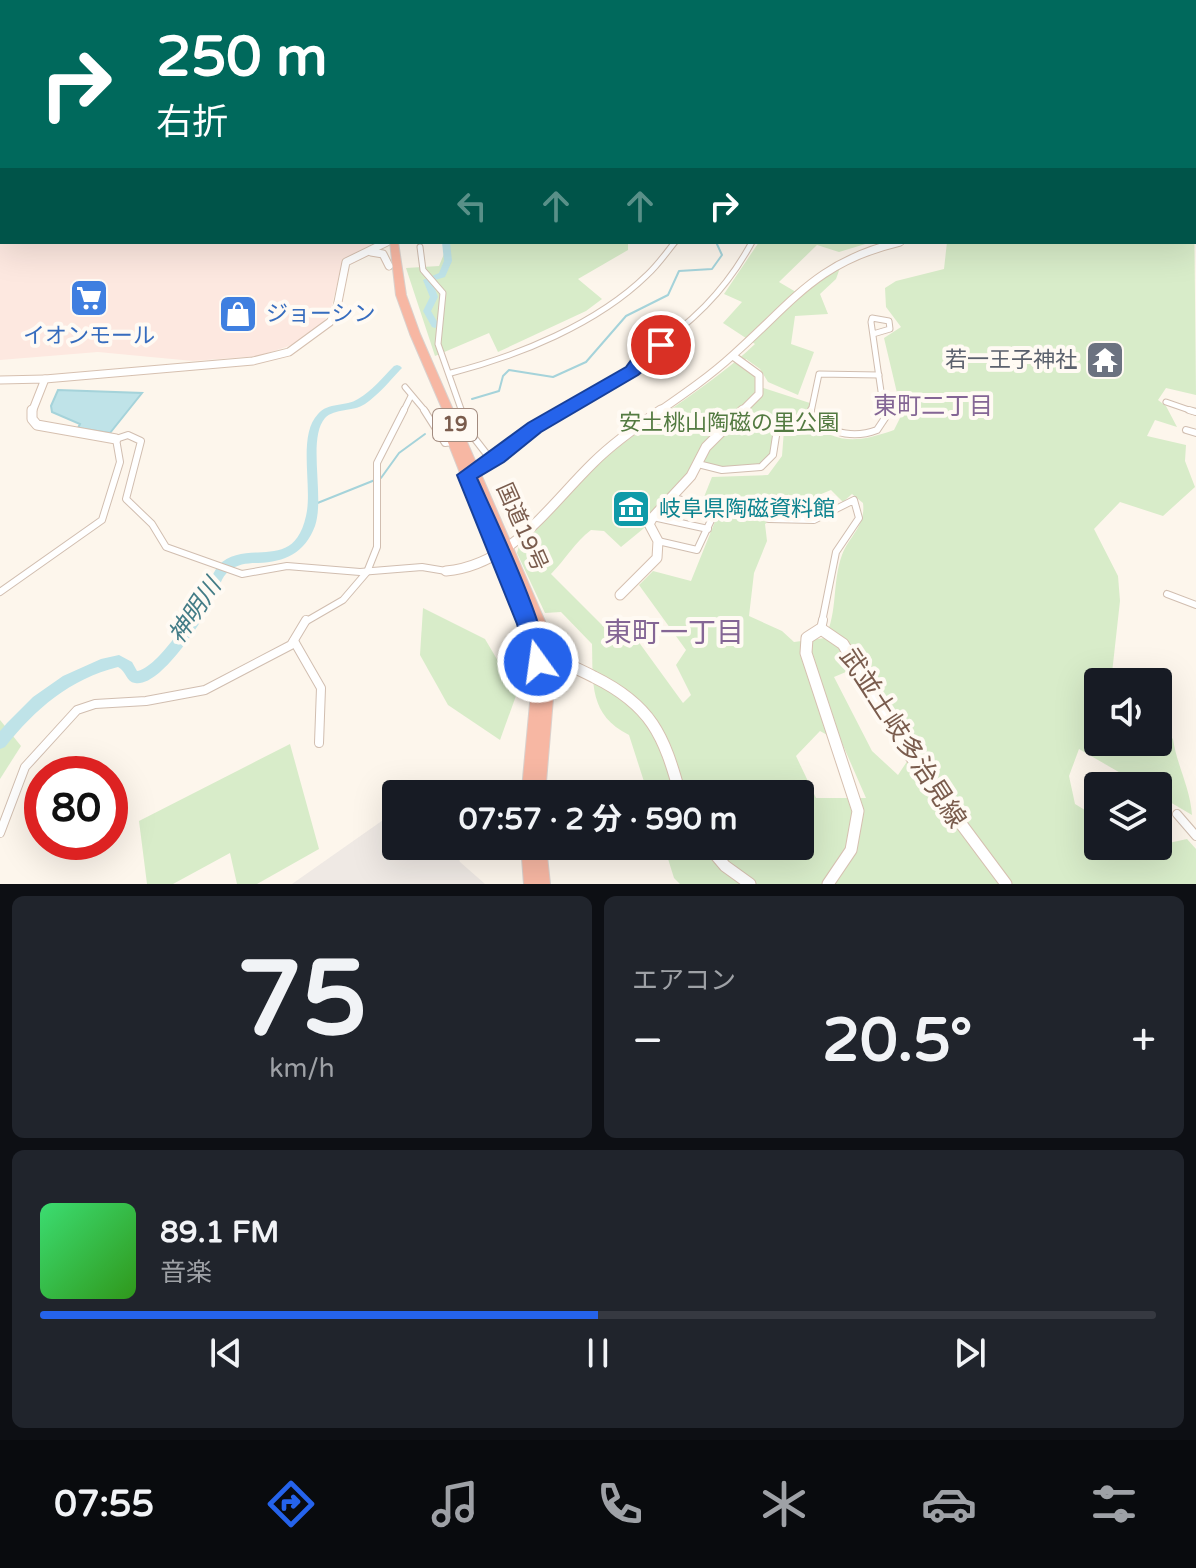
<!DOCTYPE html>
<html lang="ja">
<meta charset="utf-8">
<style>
:root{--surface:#171b24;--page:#20242c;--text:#f1f3f6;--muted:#9ea1a6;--line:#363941;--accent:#2563eb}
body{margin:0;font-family:"Varela Round","Noto Sans JP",sans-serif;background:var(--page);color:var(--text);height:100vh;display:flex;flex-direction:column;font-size:30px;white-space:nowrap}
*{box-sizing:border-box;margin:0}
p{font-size:26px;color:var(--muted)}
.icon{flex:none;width:44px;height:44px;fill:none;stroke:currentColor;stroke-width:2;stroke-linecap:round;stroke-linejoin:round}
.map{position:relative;height:884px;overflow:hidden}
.sheet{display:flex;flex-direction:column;gap:12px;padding:12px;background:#0d0f14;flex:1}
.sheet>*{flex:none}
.hud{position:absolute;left:0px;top:0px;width:1196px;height:244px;box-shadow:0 8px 32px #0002;background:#00695c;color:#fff;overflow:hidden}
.controls{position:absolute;left:1084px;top:668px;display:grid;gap:16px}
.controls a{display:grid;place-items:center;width:88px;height:88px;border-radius:8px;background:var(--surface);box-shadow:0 8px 32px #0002;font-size:40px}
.speed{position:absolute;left:24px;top:756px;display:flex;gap:16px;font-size:40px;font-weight:700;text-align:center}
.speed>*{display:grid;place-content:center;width:104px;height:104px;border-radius:50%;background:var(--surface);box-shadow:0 8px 32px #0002;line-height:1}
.speed .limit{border:12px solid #d22;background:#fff;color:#111}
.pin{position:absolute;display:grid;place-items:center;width:68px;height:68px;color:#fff;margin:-34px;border:4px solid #fff;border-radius:50%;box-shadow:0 2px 8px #0007}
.me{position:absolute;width:88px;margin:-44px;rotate:346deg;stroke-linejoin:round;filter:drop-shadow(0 0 6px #0008)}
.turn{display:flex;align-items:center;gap:28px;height:168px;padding:0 24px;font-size:36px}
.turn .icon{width:104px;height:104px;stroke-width:2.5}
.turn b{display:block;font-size:56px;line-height:68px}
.lanes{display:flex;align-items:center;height:76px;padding:0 24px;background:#0003;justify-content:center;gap:40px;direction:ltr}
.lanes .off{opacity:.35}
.big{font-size:60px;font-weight:700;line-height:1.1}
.sheet .widget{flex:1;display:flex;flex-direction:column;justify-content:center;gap:12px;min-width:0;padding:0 28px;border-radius:12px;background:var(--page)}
.sheet .dial{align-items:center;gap:0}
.dial b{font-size:104px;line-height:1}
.song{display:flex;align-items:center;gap:24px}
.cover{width:96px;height:96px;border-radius:12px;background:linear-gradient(135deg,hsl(140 70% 55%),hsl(110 70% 35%))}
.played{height:8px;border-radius:4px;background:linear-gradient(90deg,var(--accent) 50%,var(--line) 50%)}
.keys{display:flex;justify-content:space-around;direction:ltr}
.heat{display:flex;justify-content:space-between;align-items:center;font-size:44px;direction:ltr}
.sheet .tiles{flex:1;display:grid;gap:12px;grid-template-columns:1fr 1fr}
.widget:last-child{grid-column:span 2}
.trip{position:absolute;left:382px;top:780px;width:432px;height:80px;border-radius:8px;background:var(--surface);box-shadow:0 8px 32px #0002;font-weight:700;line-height:80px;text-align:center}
.dock{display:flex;height:128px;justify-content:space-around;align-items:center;background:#090b0e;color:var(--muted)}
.dock .icon{width:56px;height:56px}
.dock .selected{color:var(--accent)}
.dock b{font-size:36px;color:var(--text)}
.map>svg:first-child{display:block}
.commercial{fill:#fde8e0}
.industrial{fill:#efe9e4}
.green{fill:#d8ecc9;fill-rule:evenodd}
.water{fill:#bfe3e8;stroke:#a5d3da;stroke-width:2}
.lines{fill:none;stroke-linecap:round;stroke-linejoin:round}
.stream{stroke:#a5d3da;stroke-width:2}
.river{fill:#bfe3e8;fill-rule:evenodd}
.street-far3-casing{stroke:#d1beb0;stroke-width:4}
.street-far2-casing{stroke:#d1beb0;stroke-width:7}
.street-far1-casing{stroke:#d1beb0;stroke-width:8}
.street-casing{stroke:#d1beb0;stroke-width:10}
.secondary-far4-casing{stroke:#d6c0b0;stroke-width:5}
.secondary-far3-casing{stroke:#d6c0b0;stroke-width:7}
.secondary-far2-casing{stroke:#d6c0b0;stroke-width:9}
.secondary-far1-casing{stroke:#d6c0b0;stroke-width:11}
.secondary-casing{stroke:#d6c0b0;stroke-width:13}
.highway-casing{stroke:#dad1cd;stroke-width:2}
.street-far3{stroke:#fff;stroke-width:3}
.street-far2{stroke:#fff;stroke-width:5}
.street-far1{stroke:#fff;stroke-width:6}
.street{stroke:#fff;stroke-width:8}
.secondary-far4{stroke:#fff;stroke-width:4}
.secondary-far3{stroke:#fff;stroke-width:6}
.secondary-far2{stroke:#fff;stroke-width:7}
.secondary-far1{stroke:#fff;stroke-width:9}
.secondary{stroke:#fff;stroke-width:11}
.highway{fill:#f7b7a3;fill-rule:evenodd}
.secondary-bridge-casing{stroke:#d6c0b0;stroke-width:5;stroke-linecap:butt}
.secondary-bridge{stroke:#fff;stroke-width:4}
.route{fill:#2563eb;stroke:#184099;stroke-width:2}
.labels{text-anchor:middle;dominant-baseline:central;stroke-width:8;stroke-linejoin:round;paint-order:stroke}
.shield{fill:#fffaf3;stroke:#a28b7f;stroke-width:2}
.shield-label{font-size:20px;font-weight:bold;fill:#7a5c4d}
.shop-label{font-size:22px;fill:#366cbe;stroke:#fffaf3;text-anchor:start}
.worship-label{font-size:22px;fill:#5b616d;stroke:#fffaf3;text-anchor:end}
.park-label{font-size:22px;fill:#537a41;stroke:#fffaf3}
.culture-label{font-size:22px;fill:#0d838f;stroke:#fffaf3;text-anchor:start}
.street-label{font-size:22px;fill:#7a5c4d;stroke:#fffaf3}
.neighbourhood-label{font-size:24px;fill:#846695;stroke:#fffaf3}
.water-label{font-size:24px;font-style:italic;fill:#437c86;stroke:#fffaf3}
.near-street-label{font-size:26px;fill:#7a5c4d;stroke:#fffaf3}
.near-neighbourhood-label{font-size:28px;fill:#846695;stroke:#fffaf3}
</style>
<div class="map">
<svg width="1196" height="884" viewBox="0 0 1196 884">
<rect width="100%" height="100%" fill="#fdf6ec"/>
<path class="commercial" d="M0,235l2,7h378l-37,18 -12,49 -8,14 -31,22 -15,5 -19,6 -65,5 -95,-9 -98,8z"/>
<path class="industrial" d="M396,811v35h58l6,16 25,22h-193z"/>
<g class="green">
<path d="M638,0h436l4,2h-443z"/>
<path d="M1194,198l2,197 -30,-7 -8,12 8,6 11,21 -22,-7 -8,16 39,9 -1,16 10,26 -32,29 -43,-14 -26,27 24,47 2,25 -9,81h-13v60h60v-17l15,14c4,27 17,48 19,76l-34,-20v-9h-15l-64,-37 -10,27 6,28 23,14v28l48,2 41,-9 9,10v35h-516l-6,-6 -10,-32h136v-52h-152l-19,-59c-40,-20 -36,-51 -37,-91l-31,-32 -16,1 -28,-60 2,-7c32,-28 57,-64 90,-91 47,-39 102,-69 146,-111l-32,-21 19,-21 -18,-8 35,-52h113l-33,10 -22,-7 -38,37 22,13 40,-30 -5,14 -16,15 8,20 -33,2 -4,28 23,8 -16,43 -30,-13 -8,-13 -14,-10 -5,6 13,10 3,11 56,18 -4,15 -31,4 -5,32 -6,8 -45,7 -24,-6 -49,60 -28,23 -17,-16 -13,-1c-16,12 -26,30 -40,44l57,57 22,-1 53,73 8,-8 -15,-30 10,-15 -47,-65 14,-14 38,10 25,-62 -12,-22 8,-20 56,-2 14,-19 2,-26 19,-9c37,22 50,23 91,9l8,-16 -18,-76 17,-11 -15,-20 -1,-19 11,-7 48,-12 3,-27h247zM831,490l12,12 9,-8 11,9c3,23 -14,33 -21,52 -10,27 -4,57 -17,83l-31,4 -12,-11 -33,-15 5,-43 13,-32 -2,-17 22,-16zM860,666l54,85 -16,24 -26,-24 -38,-74zM820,731l22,12 24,55h-50l-20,-42z"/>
<path d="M449,242h179v8l-50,29 24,20 -16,12 -88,41 -9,-19 -54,23 -29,-88 33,-2z"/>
<path d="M423,608l62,31 32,54 -17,47 -52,-35 -28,-50z"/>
<path d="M0,720l21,26 -21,33z"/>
<path d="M290,744l29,105 -62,35h-20l-7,-31 -57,31h-26l-8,-63z"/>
</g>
<path class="water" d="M58,390l84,3 -32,40 -32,-5 2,-4 -28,-12 -1,-6z"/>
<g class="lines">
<g class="stream">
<path d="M472,399l27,-8 4,-15 6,-6 44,7 33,-15 40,-46 42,-21 11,-24 33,-2 10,-14 -6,-13"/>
<path d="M381,478l18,-25 26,-19"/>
<path d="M315,504l60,-24"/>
</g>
<g class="river">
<path d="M175,0h4l-1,2h-4z"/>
<path d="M442,242h8l2,19 -7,16 -13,4 6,16 -7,14 8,14 -4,3 -3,-1 -9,-16 7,-14 -7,-17 16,-7 5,-12z"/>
<path d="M397,365l3,1 2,2 -2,2c-11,12 -22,25 -35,34 -12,8 -30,4 -40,14 -18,21 0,79 -10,108 -10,27 -30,36 -57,37 -10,0 -21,1 -29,8 -8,6 -10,17 -14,26 -11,21 -54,91 -80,86 -9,-1 -8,-11 -17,-16 -48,12 -83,42 -113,80l-5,2v-18l7,-8 26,-26 30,-21 38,-17 18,-4 13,7 5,9c20,-2 57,-60 67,-78 5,-8 8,-19 14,-27 28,-30 75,9 88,-50 7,-29 -9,-80 12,-102 10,-12 28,-7 40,-15 14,-8 25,-22 36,-33z"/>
</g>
<g class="street-far3-casing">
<g id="street-far3">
<path d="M198,0l8,1"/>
<path d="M213,0l3,2"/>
<path d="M107,2l7,-2"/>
<path d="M239,2l10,-2"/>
</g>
</g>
<g class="street-far2-casing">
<g id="street-far2">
<path d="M420,247l3,23 20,23 -5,51 24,68"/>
<path d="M873,334l17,-5 -1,-8 -17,-3 -1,4 13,90"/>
<path d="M451,373c67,-17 146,-49 196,-98 11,-10 19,-22 28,-33"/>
<path d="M405,387l21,25"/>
<path d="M1166,402l29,10"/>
<path d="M403,412l8,-16"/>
<path d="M562,412l70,-41 10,-8 1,-7c47,-31 82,-64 109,-114"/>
<path d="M811,412l8,-38 60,1"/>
</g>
</g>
<g class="street-far1-casing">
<g id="street-far1">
<path d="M424,410l21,33 8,-1"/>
<path d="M461,410l7,20 24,31"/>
<path d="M1189,410l7,2"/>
<path d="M809,419l2,-9"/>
<path d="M1186,430l10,3"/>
<path d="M698,464l24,6 39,-3 12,-12 5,-32c32,-20 52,25 99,7l8,-12 -1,-8"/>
<path d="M474,472l91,-62"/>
<path d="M653,517l55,12"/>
<path d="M769,519l45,1 40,-20 5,18 -23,34 -14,70"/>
<path d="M658,541l39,9 16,-34 -11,-12 -30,-6"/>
<path d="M0,592l102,-72 18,-58 -4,-23 12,-4 13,6 -15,58 26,25 14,23 76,27 45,-8 73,6 62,-5 24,4"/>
<path d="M1167,594l29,11"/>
<path d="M305,622l38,-22 24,-28 10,-25v-84l27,-53"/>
</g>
</g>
<g class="street-casing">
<g id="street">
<path d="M821,629l2,-9"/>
<path d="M294,641l27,47 -2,55"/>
<path d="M1177,814l19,22"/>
<path d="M0,833l25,-66 52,-57 18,-6 51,-3 59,-11 86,-45 15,-25"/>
</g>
</g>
<g class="secondary-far4-casing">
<g id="secondary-far4">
<path d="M1082,0l5,2"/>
<path d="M623,2l3,-2"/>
</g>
</g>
<g class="secondary-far3-casing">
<path id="secondary-far3" d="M894,243l6,-1"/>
</g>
<g class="secondary-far2-casing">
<g id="secondary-far2">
<path d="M371,252l12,2 6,12"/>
<path d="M733,356l26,19v19l-18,18"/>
<path d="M45,379l208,-18 36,-9 41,-30 6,-10 10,-50 41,-20"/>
<path d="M0,380l45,-1 -13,33"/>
<path d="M658,412c26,-18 52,-36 75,-57 60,-53 83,-93 167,-113"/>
</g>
</g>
<g class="secondary-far1-casing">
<g id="secondary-far1">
<path d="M32,410v9l5,6 79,14"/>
<path d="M446,571c65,-6 103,-65 147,-108 20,-20 44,-37 68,-53"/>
<path d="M620,595l37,-37 1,-17 -9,-17 4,-7 38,-41 15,-29 37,-37"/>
</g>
</g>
<g class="secondary-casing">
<g id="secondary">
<path d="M544,650c16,12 33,18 50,27 57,28 70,58 86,117"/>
<path d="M708,846l17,20 25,18"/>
<path d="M828,884l23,-34 7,-39 -52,-158 1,-15 14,-9 22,15 63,106 100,134"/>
</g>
</g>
<g class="highway-casing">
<g id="highway">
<path d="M206,0h6l2,2h-6z"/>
<path d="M401,0h8l-4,2h-8z"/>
<rect x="0" y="76" width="2" height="4"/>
<path d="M390,242h8l8,53 14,39 127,292 8,49 -10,119h-21l-2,-5 10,-107 -5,-39 -89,-226 1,-3 5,-1 -34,-79 -14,-39z"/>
<path d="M521,846h25l4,38h-26z"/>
</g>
</g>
<use href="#street-far3" class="street-far3"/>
<use href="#street-far2" class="street-far2"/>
<use href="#street-far1" class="street-far1"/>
<use href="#street" class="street"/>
<use href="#secondary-far4" class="secondary-far4"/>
<use href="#secondary-far3" class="secondary-far3"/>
<use href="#secondary-far2" class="secondary-far2"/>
<use href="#secondary-far1" class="secondary-far1"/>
<use href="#secondary" class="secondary"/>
<use href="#highway" class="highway"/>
<g class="secondary-bridge-casing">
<path id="secondary-bridge" d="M394,0l4,2"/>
</g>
<use href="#secondary-bridge" class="secondary-bridge"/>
</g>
<path class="route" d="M661,339l5,2v8c-12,8 -17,17 -28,26l-97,57 -37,30 -27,16c14,32 79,167 69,192l-8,3 -8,-3 -13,-46 -60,-149 71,-52 98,-56 11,-15z"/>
<defs>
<g id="supermarket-square" transform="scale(2)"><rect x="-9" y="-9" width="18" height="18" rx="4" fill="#3f7fe0" stroke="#fffaf3"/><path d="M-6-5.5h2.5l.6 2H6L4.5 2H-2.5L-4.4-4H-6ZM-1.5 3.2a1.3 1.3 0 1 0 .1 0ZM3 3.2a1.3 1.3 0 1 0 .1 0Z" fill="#fff"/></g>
<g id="shop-square" transform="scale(2)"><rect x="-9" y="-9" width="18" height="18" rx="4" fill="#3f7fe0" stroke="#fffaf3"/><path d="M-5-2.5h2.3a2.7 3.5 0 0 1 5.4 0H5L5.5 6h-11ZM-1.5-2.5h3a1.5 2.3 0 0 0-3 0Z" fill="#fff"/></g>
<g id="temple-square" transform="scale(2)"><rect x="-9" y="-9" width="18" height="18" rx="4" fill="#6b7280" stroke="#fffaf3"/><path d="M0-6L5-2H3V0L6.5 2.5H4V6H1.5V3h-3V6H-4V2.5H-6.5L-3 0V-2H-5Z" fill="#fff"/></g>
<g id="museum-square" transform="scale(2)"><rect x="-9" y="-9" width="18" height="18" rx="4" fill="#0f9aa8" stroke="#fffaf3"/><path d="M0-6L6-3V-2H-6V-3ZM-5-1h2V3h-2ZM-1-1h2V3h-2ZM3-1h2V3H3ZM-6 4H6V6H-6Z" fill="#fff"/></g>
</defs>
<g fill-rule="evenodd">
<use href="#supermarket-square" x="89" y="298"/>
<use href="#shop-square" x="238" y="314"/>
<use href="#temple-square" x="1105" y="360"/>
<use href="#museum-square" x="631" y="509"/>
</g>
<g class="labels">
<rect class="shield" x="433" y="409" width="44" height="32" rx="6"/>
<g class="shield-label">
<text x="455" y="425">19</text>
</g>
<g class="shop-label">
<text x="266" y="314">ジョーシン</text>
<text x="89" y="336" text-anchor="middle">イオンモール</text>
</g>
<g class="worship-label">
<text x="1077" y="360">若一王子神社</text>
</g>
<g class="park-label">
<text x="729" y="423">安土桃山陶磁の里公園</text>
</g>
<g class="culture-label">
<text x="659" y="509">岐阜県陶磁資料館</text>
</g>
<g class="street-label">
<text transform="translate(522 527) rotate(66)">国道19号</text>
</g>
<g class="neighbourhood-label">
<text x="933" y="406">東町二丁目</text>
</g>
<g class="water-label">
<text transform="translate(195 611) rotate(-56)">神明川</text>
</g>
<g class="near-street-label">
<text transform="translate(903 738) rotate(57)">武並土岐多治見線</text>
</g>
<g class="near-neighbourhood-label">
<text x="674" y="633">東町一丁目</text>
</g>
</g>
</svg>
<div class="controls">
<a><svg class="icon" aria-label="sound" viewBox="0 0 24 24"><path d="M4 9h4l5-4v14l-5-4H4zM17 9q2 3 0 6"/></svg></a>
<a><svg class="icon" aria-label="layers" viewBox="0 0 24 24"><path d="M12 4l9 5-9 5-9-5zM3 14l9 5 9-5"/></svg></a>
</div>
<div class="speed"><div class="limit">80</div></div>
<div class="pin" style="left:661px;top:345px;background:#d93025"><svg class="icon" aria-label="arrive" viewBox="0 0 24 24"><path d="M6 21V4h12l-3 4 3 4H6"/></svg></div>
<svg class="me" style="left:538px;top:662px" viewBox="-20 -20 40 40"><circle r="17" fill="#2563eb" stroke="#fff" stroke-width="3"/><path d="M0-11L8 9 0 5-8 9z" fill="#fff"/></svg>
<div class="trip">07:57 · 2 分 · 590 m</div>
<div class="hud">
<div class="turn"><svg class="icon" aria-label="right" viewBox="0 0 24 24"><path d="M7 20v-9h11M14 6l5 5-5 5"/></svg><div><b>250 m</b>右折</div></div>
<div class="lanes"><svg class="icon off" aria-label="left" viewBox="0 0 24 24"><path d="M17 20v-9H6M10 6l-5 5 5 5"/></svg><svg class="icon off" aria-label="ahead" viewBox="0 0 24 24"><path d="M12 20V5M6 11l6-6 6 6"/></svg><svg class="icon off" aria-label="ahead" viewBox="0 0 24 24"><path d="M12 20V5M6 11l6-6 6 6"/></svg><svg class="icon" aria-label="right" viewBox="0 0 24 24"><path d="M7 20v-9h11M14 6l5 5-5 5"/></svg></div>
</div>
</div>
<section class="sheet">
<div class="tiles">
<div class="widget dial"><b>75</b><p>km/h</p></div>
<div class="widget"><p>エアコン</p>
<div class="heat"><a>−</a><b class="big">20.5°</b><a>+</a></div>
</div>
<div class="widget">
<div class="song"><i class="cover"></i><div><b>89.1 FM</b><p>音楽</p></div></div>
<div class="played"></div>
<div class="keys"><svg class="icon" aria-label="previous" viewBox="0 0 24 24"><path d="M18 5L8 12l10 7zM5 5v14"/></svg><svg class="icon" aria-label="pause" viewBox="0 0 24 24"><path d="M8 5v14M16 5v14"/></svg><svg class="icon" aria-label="next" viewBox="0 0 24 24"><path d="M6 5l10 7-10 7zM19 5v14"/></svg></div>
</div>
</div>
</section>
<nav class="dock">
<b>07:55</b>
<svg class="icon selected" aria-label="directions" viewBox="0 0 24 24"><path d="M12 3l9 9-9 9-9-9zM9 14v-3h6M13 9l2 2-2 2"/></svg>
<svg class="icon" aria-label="music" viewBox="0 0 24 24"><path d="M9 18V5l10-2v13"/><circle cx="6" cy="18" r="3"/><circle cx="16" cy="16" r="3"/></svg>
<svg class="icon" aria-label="phone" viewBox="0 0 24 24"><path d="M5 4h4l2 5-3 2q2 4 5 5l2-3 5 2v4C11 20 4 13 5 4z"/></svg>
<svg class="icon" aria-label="climate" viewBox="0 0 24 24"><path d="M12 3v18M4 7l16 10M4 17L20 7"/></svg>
<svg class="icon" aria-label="car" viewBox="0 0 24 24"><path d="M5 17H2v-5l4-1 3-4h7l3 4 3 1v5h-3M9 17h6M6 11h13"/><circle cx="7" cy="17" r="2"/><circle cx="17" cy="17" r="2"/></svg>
<svg class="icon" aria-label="filters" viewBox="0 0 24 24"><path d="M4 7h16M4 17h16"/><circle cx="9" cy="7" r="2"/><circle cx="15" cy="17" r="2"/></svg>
</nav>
